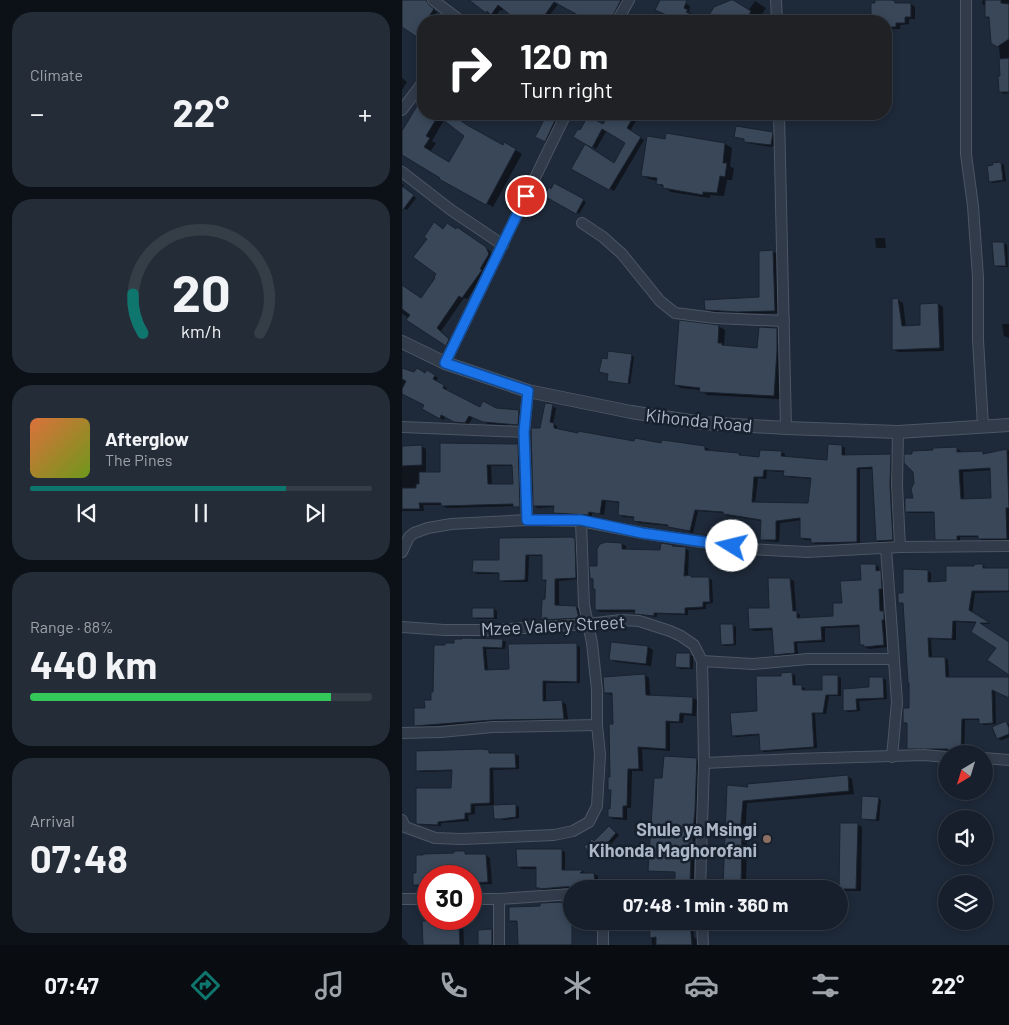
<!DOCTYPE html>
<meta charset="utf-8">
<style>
:root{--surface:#161f2b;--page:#232c37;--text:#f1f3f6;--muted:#9ea2a9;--line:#353d47;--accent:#0f766e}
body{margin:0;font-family:Barlow,sans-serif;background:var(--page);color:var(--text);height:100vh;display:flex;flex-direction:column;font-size:19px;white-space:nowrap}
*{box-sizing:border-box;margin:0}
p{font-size:16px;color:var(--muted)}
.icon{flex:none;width:28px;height:28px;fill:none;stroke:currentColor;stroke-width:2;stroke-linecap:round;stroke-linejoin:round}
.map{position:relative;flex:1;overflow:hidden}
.panel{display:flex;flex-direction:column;gap:12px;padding:12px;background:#0c1118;width:402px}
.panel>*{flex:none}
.guide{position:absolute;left:15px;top:15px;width:475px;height:105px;border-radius:20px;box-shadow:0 2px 8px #0003,0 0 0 1px var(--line);background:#202124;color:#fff;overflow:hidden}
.needle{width:32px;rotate:218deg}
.controls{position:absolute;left:536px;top:745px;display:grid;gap:10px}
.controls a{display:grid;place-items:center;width:55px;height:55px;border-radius:50%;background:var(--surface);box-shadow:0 2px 8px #0003,0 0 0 1px var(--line);font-size:25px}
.speed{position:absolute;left:15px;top:865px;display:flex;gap:10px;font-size:25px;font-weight:700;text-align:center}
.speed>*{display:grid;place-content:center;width:65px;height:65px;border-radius:50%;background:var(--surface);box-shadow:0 2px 8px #0003,0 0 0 1px var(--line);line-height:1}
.speed .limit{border:8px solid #d22;background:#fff;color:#111}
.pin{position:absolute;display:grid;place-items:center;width:42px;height:42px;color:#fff;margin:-21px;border:2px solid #fff;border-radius:50%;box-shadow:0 1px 5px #0007}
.me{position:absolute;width:55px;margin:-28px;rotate:279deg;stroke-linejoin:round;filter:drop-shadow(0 0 4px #0008)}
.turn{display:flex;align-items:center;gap:18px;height:105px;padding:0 20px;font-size:22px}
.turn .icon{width:65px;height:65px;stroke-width:2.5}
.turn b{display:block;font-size:35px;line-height:42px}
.big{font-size:38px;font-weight:700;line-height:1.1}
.panel .tile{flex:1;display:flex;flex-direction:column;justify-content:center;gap:8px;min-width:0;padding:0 18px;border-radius:20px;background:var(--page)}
.panel .dial{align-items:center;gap:0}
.dial svg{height:130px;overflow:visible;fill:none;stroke:var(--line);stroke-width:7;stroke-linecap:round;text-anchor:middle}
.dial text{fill:var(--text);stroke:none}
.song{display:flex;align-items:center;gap:15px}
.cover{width:60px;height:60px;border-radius:8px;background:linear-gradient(135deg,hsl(20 70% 55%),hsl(80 70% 35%))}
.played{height:5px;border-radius:2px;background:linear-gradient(90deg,var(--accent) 75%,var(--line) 75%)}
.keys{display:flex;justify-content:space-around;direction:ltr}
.heat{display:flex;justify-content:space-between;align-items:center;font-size:28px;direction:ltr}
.charge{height:8px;border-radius:4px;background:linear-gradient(90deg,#34c759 88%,var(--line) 0)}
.trip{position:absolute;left:161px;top:880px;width:285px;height:50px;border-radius:25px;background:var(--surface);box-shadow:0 2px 8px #0003,0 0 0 1px var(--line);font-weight:700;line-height:50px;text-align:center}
.tab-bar{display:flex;height:80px;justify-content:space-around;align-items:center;background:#090c11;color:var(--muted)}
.tab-bar .icon{width:35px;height:35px}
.tab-bar .current{color:var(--accent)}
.tab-bar b{font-size:22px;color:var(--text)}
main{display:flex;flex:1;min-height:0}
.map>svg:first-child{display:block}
.shadow{fill:#0007;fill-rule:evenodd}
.building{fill:#394759;stroke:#19222f;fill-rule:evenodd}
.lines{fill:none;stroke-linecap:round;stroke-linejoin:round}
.minor-casing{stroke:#4c5664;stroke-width:12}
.tertiary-casing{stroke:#4c5664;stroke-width:14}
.minor{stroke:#313b49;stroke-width:10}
.tertiary{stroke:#313b49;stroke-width:12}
.route-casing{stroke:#114b97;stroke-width:12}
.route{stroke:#1a73e8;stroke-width:9}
.education-dot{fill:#8d6e63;stroke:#17202d;stroke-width:2}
.labels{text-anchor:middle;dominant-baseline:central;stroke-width:5;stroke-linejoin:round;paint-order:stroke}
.street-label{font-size:18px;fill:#abb6c6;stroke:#17202d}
.poi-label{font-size:18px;font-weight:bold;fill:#abb6c6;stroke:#17202d;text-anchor:end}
</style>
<main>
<section class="panel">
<div class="tile"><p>Climate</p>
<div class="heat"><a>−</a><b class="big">22°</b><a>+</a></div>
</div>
<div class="tile dial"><svg viewBox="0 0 100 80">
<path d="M14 69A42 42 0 1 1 86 69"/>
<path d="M14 69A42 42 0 0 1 8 45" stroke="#0f766e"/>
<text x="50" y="56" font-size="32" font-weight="700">20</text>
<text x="50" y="72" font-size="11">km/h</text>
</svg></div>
<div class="tile">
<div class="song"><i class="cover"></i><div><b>Afterglow</b><p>The Pines</p></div></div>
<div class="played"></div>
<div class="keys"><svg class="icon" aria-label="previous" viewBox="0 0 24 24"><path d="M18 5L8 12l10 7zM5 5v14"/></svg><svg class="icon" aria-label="pause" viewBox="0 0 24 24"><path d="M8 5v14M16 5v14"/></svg><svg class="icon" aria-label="next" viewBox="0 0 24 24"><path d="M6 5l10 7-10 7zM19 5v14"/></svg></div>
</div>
<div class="tile"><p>Range · 88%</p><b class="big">440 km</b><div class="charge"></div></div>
<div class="tile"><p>Arrival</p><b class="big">07:48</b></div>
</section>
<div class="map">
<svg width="607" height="945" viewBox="0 0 607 945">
<rect width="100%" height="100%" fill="#1e2939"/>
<g class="shadow">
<path d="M0,0h20l15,12 -7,9h-7v19l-21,-14z"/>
<path d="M76,0h147l-10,21h-29l1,-2 -28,-16 -13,17 -5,-3 -4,4h-24l3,-3 -12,-10 -2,3 -2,-1 -4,6 -10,-4z"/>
<path d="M259,0h18l11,6 -1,6 3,2 -1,1 11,6h-34l2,-5z"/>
<path d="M474,0h14l8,5 13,-1 4,3v12h-6v5l-9,1v4h-14v-8h-13l-1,-17h4z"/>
<path d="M581,0h26v93l-5,1 -4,-3 2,-14 -3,-30 -7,-4 -2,-24 -4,-2v-11l-4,-2z"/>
<path d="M353,1l11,7 -9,13h-15l-10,-4 -2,4h-23l8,-13 33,3z"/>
<path d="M0,78l5,4 -5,8z"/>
<path d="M19,101l2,2v11h30l-1,1 21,15 30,16 2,-2 17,10 -29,53 -52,-29 -39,-25v-20zM42,120l21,15 -16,28 -19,-11 6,-9 -4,-2z"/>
<path d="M147,114h13l-14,29 -11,-6z"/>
<path d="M206,114h32l-10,17 14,9 -30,51 -41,-22 41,-5 13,-21 -20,-13 -11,19 -21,-13 27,-11z"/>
<path d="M297,114h17v3z"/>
<path d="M316,114h27l-1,5z"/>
<path d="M370,133l3,2 -1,11 -4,1 -22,-4 -3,-2v-2l-9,-3z"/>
<path d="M265,135l58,9 7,4 -2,18 4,3 -2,11h-5l-3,16 -14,-1v3l-39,-6 -14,-9 1,-2 -9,-2 -7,-4 24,-34z"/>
<path d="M599,163l3,2 2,16 -13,2 -3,-2z"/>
<path d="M0,184l2,1 -1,3 13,10 -9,12 -5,-3z"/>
<path d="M153,184l31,18 -7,12 -33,-18z"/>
<path d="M42,230l18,1 28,20 3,6 -8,16 -18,26 -3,-1 -23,33 12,11 -3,5 -21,-13 -27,-21v-27l19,14 17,-27z"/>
<path d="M473,238h10l1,10h-10z"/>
<path d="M602,243l3,2 1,22h-10l-3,-2z"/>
<path d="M371,252l5,2 2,59 -37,1 -32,-2 -5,-3 55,-11z"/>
<path d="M496,300l5,3 3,24h15l17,-23 5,3 1,44 -46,1 -5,-3z"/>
<path d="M600,324h7v14l-5,-2z"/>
<path d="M316,326l7,4 -1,16 34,3 19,-20 6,4v22l-3,44 -73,-4 -6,-5 -20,-2 -6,-3z"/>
<path d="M230,356l2,1 -4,27 -21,-4 -1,-20z"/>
<path d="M0,368l13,6h11l1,-3 11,7 -2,4 11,6 -1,3 35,17 38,3 4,2 -2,13 -33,-2 -15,-7 -4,7h-10l-14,-8 -1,4 -21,-11 3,-5 -23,-11 -1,3z"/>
<path d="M144,404l10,4 -3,16 4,2v4l77,12 28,2 8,-2 35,5 4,2 -1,2 31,3 4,2 17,2 21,-6 4,2v3l43,4 14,-15 3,2v8l45,-1 4,2 2,85 -15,1 -4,-2 -3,-72h-14v74l-45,1 -3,-2v-2h-7l-4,-2 1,-18 -22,3 -1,19 -14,-1 -4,-2 1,-18 -34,-5 -4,-3 -26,-2 -5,22 -23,-7 -32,-3 -3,-3v-2l-12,-1 -4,-3 1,-11 -14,-2 -2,14 -12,-2v4l-34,-3 -4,-2 1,-5 -17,1 -3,-2 6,-77zM365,471l18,1v3l3,2 24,2 -3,25 -54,-1 3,-25 8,1z"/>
<path d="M115,445l5,3 2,60 -9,-2 -69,2 -4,-3h-19l1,6h-22v-64l19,-1 5,3v24h15zM89,466h23v19h-22z"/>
<path d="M555,449l4,2v3l22,-1 3,1 23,-4v90l-26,1 -4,-4h-19v4h-20l-4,-2v-26h-26l-4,-2zM590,470v30h-28l-1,-28z"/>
<path d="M170,538l6,4 1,37 -20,2v26h17l3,2 3,10 -36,2 -4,-2 4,-18 1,-19 -4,-2v-24h-14l-1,26h-24l-4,-2v-6h-23l-3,-2z"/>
<path d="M204,544h16l4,2v4l35,2 11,-6 4,2 10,1 3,2 -1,26 6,2 14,-1 4,2 1,23 -7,1v5l-18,1v5l-31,-1v3l-18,-2 -3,-3h-36l-4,-2 2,-43z"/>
<path d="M474,565l3,2v4l5,3 1,17h-2v21l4,2 1,7h-2l1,26 -18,2 -8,-5 -1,-17 -35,1v14l-28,1 1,12 -19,1 -3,-2 -2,-24 -20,1 -4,-2 20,-20 20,-30 4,2 2,31 4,3v4l34,-1 28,-37z"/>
<path d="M581,565l3,4h23v23l-34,1 -3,21 18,10h-10l18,23 -21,-24 -21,-1v18l-25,-1 1,19h13l3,2 1,18 46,12 1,34 -12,1 -3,-2 -1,-3h-15l-1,33h-8l-4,-2 -40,-1 -4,-2v-23l-4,-2 6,-14 -5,-105 -6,-2 5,-7 24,-24 3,2v10l16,-1v-14z"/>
<path d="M71,609h21l3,2v8h-21l-3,-2z"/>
<path d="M330,625l4,2v18l-11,1 -3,-2z"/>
<path d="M100,640l4,2 -1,7h-19l2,22h23l65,-26 4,2v36h-34v19h16l4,2 2,16 -70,2 -79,5 -3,-2 16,-24 2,-8 2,-46z"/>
<path d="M210,643l36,4 5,3 -2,16 -35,-4 -6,-3z"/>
<path d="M275,654l13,1 3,1v13h-13l-3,-2z"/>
<path d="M390,674l3,1 1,12h6l3,1v3h18l15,-14 3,1v18h-12l-3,18 -11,-1 2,35 -53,4 -3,-2v-15l-25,2 -3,-2 25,-23 24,-35z"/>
<path d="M243,675l4,3 1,18 43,2 4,2 -1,16 -12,-1 -1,8h-13v28l-28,-2 1,22h-11l-1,37h-4v12l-14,-1 -4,-2 2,-7v-32l4,-53 -2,-30 -8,-2z"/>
<path d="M481,678l3,2 1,19 -28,2 1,10 -12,1 -3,-2 -1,-20 27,-2z"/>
<path d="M603,723l4,1v13l-7,3 -4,-1 -4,-11z"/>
<path d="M87,751l4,3h22l4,2v13l-26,1 1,35 -19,1v8l-7,1 1,6 -28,2v3l-20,-1 -4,-2 35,-34 1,-18 -32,1 -3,-2z"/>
<path d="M295,759l3,3 -1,52 -3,30 1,1 -1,10h-2v30h-14l-4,-2 5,-11 -32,-2 15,-91z"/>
<path d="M445,776l5,3 2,15 -107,9 -2,33 2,1 -1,47 91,2 3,2 17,-64 5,3 -1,64h-15l-5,-3v16h-1v-15h-113l-2,-2 3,-100 21,1z"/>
<path d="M476,798l3,2 -2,21 -13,-1 -3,-2z"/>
<path d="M113,805l4,2v11l-14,2 -10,-2z"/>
<path d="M210,829l7,6 -20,23 -4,-2v-14z"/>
<path d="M159,850l4,2v20l17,-1 5,3h7l4,2v12h-31l-22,3 -8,-4v-18h-15l-4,-3z"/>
<path d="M62,852l5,3h16l5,3 2,26 -21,1v-9h-43v10l-9,1 -5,-3z"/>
<path d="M159,903l11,5v13h27v2l-30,2 -1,20h-49v-22l-8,-2z"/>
<path d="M33,919h28l1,26h-39z"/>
<path d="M249,921h41l2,17 4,1 1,6h-47z"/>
<path d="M90,930l3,2v13h-15z"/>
<path d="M0,938l3,2 4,5h-7z"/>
</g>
<g class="building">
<path d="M0,0h24l3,5 5,4 -8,12h-3v20l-21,-14z"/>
<path d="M67,0h152l-11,21h-21l-35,-19 -12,17 -5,-4 -5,6h-20l2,-3 -16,-13 -7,10 -4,-4 -1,2z"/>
<path d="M258,0h27l-3,8 4,2 -2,2 5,2 -3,7h-22l3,-5 -14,-6z"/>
<path d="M329,0h2l18,11 -5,10h-5l-14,-6 -3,6h-15l2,-4 -2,-2 5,-8z"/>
<path d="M473,0h17l3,1v2h16v14h-6v6h-9v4h-10v-6h-15v-18h4z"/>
<path d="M583,0h16v3l8,1v35l-12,8 -6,-4 -2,-26h-4z"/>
<path d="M607,58v34h-10l-1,-16h2l-1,-17z"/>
<path d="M21,96v18h28l16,11 36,20 1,-3 12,7 -30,56 -47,-26 1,-1 -38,-23v-24zM36,116l26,20 -15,26 -25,-15 6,-9 -4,-2z"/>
<path d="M145,114h11l-13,28 -10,-5z"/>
<path d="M207,114h26l-8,14 14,9 -32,53 -38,-21 14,-25 29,19 11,-20 -23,-14 -10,19 -19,-11 5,-8 2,1 8,-14 15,8z"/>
<path d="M334,126l37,6 -2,13 -27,-3v-3l-10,-2z"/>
<path d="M264,133l59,10 -2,20h4l-2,14 -5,-1 -3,17 -14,-1v3l-40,-7v-3l-7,-1 1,-6 -16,-2 6,-40 18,3z"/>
<path d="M599,162l2,18 -14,2 -2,-16 6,-1 -1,-2z"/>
<path d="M152,183l30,16 -8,15 -32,-18 5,-9 2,2z"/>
<path d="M0,186l12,9 -12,16z"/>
<path d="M32,222l9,7 4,-6 9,6 1,-2 29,20 3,7 -9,15 2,1 -20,28 -3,-2 -22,32 12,11 -3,7 -40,-26 4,-5 -8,-6v-24l19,13 14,-20 -1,-1 2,-3 -23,-17 14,-18 -3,-2z"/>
<path d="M590,242h12l2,24h-12z"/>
<path d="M371,250l2,61 -38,1 -32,-2 -1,-10 55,-3v-46z"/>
<path d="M496,298l4,28 18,-1v-21l18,-1 2,45 -48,2v-51z"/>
<path d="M277,320l40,5 -1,18h4v2l35,3 2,-21 18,1v23l-3,45 -75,-4 1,-4 -26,-3z"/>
<path d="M206,351l24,3 -4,30 -21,-3 1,-7 -9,-2 3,-14 5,1z"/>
<path d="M0,368l12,4 3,-4 8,5 2,-3 8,5 -2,4 11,6 -1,3 37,19 3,-6 13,7 23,2 -1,15 -35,-3 -14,-6 -4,7 -11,-1 -13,-7 -1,4 -18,-10 2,-4 -22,-11v-5l4,-8 -4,-2z"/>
<path d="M143,403l8,1 -3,18 4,1v5l24,5v-2l56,10 1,-3 26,5 1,-3 8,1 35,5v4l34,3v2l20,2 1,-7 22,1 -1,5 46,4 1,-16 14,1v10l49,-1 -1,31 3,55 -17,1 -4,-74 -15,1v74l-46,1v-4l-11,-1v-20l-24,3v19h-16l1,-20 -38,-6v-2l-28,-2 -5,21 -22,-4v-2l-35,-4 1,-4 -16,-2 1,-13 -17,-2 -2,14 -11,-2 -1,3 -35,-2 1,-7h-21l-2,-78h9zM362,470l20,1 -1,5 28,2 -3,25 -56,-1 2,-25h9z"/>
<path d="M38,443l78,1 2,63h-7v-3l-72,2v-3h-22l1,6h-18v-21h14v-4h3v-12h21zM85,465h25l1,19h-25z"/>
<path d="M20,445v20l-20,1v-20z"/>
<path d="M555,447v5l26,-1v3l24,-5 2,59h-3l1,31h-29v-3h-21v4h-22l-1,-28h-29v-14h8l-2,-9 3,-6 -1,-11 -9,-9v-9h8v-3l21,-1v-2zM588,468l1,30 -30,1 -2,-29z"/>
<path d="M170,537l3,2 1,39 -21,1v26l21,1 3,12 -38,2 1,-20 3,-1 1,-19h-4v-25h-16l-1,25 -26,1v-8l-27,-1 1,-12h26v-22z"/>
<path d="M204,542l16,1v6l38,1 1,-7 12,2 -1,1 14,1 -2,29 7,-1v2h18l1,25h-7v5l-18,1v6l-31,-1v3l-20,-2 1,-4h-40v-21h-2v-10l-3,-1 -1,-12h8v-17l3,-5z"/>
<path d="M458,564h16v7l5,-1 1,19h-3l1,22h4v9h-2l2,25 -20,2v-2h-4l-1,-20 -38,2 1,13 -28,2 1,11 -21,2 -2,-27 -23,1 -1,-21h21l-1,-30h22l3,33h4v7l36,-2v-13h9l-2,-22 21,-1z"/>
<path d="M572,564h9v4h26v23h-37l-3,19 21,13h-10l29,19v33l-22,-15 9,-12 -25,-16 5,-10 -23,-1 -1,18 -24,-1 1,19h16l1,20h63v21l-17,-8 1,33 -14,1v-5h-17l-1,33h-10l-3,-3h-41v-26h-4v-15h6v-25h-1l-5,-80h-5v-10h5v-24l25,1v12l18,-1v-15h28z"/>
<rect x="70" y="608" width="22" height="10"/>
<path d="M318,624h13l1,20 -13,1z"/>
<path d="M60,638l41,1 -1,9 -19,-1 2,23 24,-1 -1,-25 69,-1v39l-34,-1v20l19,-1 2,19 -71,1 -79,6v-18h11l-1,-8h7v-8h2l1,-47h11v-2h9v-4h8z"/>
<path d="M209,642l37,4 -2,18 -37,-4z"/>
<path d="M274,653h14v15l-15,-1z"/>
<path d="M390,672l1,13h9v5h20v-15h16v20h-12l-3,18h-11l2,34 -54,4 -1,-17 -27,2 -2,-23 27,-2 -1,-35h25v-3z"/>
<path d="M243,674l1,21 47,2 -1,17 -12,-1 -1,9 -13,-1v28l-28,-2 1,22h-11l-1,37h-4v12l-15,-1v-9l2,1 1,-19h-3v-13h2l-1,-53h4l-1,-31h-8l-1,-16z"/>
<path d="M467,677h14l1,21 -28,1 1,11 -14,1v-22l26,-2z"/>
<path d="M604,721l3,7v6l-12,5 -5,-12z"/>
<path d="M79,749l8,1v3h26l1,15h-26v35l-19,1v9h-6v6l-27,3v3l-22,-1v-36h35l1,-18 -36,1v-20z"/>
<path d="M262,756l33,2 -2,53 -3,30h2l-1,13h-2l-1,30 -15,-1v-11l-27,-1 6,-93h8z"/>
<path d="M446,775l1,16 -106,10 -3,32h2l-1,55 -18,-1 4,-102 21,2 -1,-3z"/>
<path d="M460,796l17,1 -3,23 -15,-1z"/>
<path d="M114,804v13l-15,2h-7l-1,-14z"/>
<path d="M438,823h18l-2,66h-17z"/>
<path d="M207,826l7,7 -21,24 -11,-10 8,-8 2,2z"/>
<path d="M114,849h46v21h21l-3,3h14l1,13 -33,1 -22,2v-1h-4v-21h-19z"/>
<path d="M52,851h11v3h21l2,28 -17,1v-7h-43v9h-15v-12h3v-18h7v-1l31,-1z"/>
<path d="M160,902v2h4v3l6,-1v39h-54l-1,-24h-8v-14l31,-1v-3z"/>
<path d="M48,920v6h9l1,19h-37l-1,-24z"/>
<path d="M247,921h41l2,24h-36v-8l-6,1z"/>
<path d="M90,929v16h-14v-15z"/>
</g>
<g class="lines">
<g class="minor-casing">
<g id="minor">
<path d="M31,0l28,21"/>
<path d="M374,0l1,21"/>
<path d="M564,0v154l7,52 5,71v63l5,86"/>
<path d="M215,21l12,-21"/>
<path d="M0,110l21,-28"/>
<path d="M377,114l7,314"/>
<path d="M0,172l49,38 52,35"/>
<path d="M180,223l21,14 19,17 38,47 15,12 40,5 69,3"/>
<path d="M43,363l121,-249"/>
<path d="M0,427l122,5"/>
<path d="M496,432l-1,53 3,62"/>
<path d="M125,520l-3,-88 4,-41"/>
<path d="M484,548l11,154 -5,55"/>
<path d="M0,552l7,-15 5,-4 14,-5 23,-4 76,-4 54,1 61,12 105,16 60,3 93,-5 109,-1"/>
<path d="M0,627l42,3h49l95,-6 33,-4 18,1 31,10 11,5 13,9 8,16 1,42 1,60 -4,126"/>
<path d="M300,661l51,3 55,-5h85"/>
<path d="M0,733l39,-1 52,-5 104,-2"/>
<path d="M582,758l25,2"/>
<path d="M302,763l90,-4 130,-4 23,2"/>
<path d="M0,820l3,7 30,11 27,1 92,-4 19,-4 16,-9 8,-16 3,-52 -3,-29v-35l-5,-47 -8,-38 -3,-84"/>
<path d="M0,899h26"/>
<path d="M69,899h28l73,-5"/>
<path d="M300,921l1,24"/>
<path d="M97,945v-46"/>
<path d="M201,945v-24"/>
</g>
</g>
<g class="tertiary-casing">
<path id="tertiary" d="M0,342l43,21 83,28 103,21 72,11 83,5 112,4 111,-7"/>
</g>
<use href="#minor" class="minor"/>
<use href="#tertiary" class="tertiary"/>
</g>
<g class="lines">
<g class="route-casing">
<path id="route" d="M124,196l-81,167 83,28 -4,41 3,88h54l61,13 90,13"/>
</g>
<use href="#route" class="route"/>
</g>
<circle class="education-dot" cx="365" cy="839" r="5"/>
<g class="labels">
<g class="street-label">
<text transform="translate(297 420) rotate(6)">Kihonda Road</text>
<text transform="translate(151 625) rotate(-3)">Mzee Valery Street</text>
</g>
<g class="poi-label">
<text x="355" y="829">Shule ya Msingi<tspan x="355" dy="21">Kihonda Maghorofani</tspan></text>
</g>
</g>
</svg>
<div class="controls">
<a><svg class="needle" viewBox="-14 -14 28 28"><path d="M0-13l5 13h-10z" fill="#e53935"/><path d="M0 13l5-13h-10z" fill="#9ea2a9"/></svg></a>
<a><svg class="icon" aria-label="sound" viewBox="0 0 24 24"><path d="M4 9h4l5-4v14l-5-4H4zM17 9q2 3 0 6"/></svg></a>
<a><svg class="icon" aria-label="layers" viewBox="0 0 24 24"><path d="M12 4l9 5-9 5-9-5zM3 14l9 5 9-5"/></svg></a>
</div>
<div class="speed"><div class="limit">30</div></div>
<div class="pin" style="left:124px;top:196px;background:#d93025"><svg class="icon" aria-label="arrive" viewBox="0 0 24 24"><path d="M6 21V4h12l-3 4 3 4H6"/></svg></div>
<svg class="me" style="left:330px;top:546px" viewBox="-20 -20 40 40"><circle r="19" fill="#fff"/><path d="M0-13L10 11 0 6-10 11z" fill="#1a73e8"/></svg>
<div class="trip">07:48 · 1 min · 360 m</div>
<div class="guide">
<div class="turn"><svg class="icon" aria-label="right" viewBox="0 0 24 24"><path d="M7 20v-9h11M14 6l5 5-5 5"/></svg><div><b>120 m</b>Turn right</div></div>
</div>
</div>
</main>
<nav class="tab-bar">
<b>07:47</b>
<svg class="icon current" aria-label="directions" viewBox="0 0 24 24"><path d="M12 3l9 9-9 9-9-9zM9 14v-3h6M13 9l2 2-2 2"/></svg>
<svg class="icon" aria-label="music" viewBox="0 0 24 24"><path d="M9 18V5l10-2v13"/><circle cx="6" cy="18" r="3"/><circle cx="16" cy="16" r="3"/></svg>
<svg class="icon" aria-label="phone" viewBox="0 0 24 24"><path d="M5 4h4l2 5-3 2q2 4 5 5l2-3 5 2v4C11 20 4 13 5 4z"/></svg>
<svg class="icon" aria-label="climate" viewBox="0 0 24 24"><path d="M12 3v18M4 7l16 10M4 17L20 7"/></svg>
<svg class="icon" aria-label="car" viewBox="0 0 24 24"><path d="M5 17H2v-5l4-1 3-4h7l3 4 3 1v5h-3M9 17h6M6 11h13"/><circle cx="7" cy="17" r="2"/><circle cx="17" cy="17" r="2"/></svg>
<svg class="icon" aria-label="filters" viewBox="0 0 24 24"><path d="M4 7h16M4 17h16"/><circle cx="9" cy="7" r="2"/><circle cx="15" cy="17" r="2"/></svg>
<b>22°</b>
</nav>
